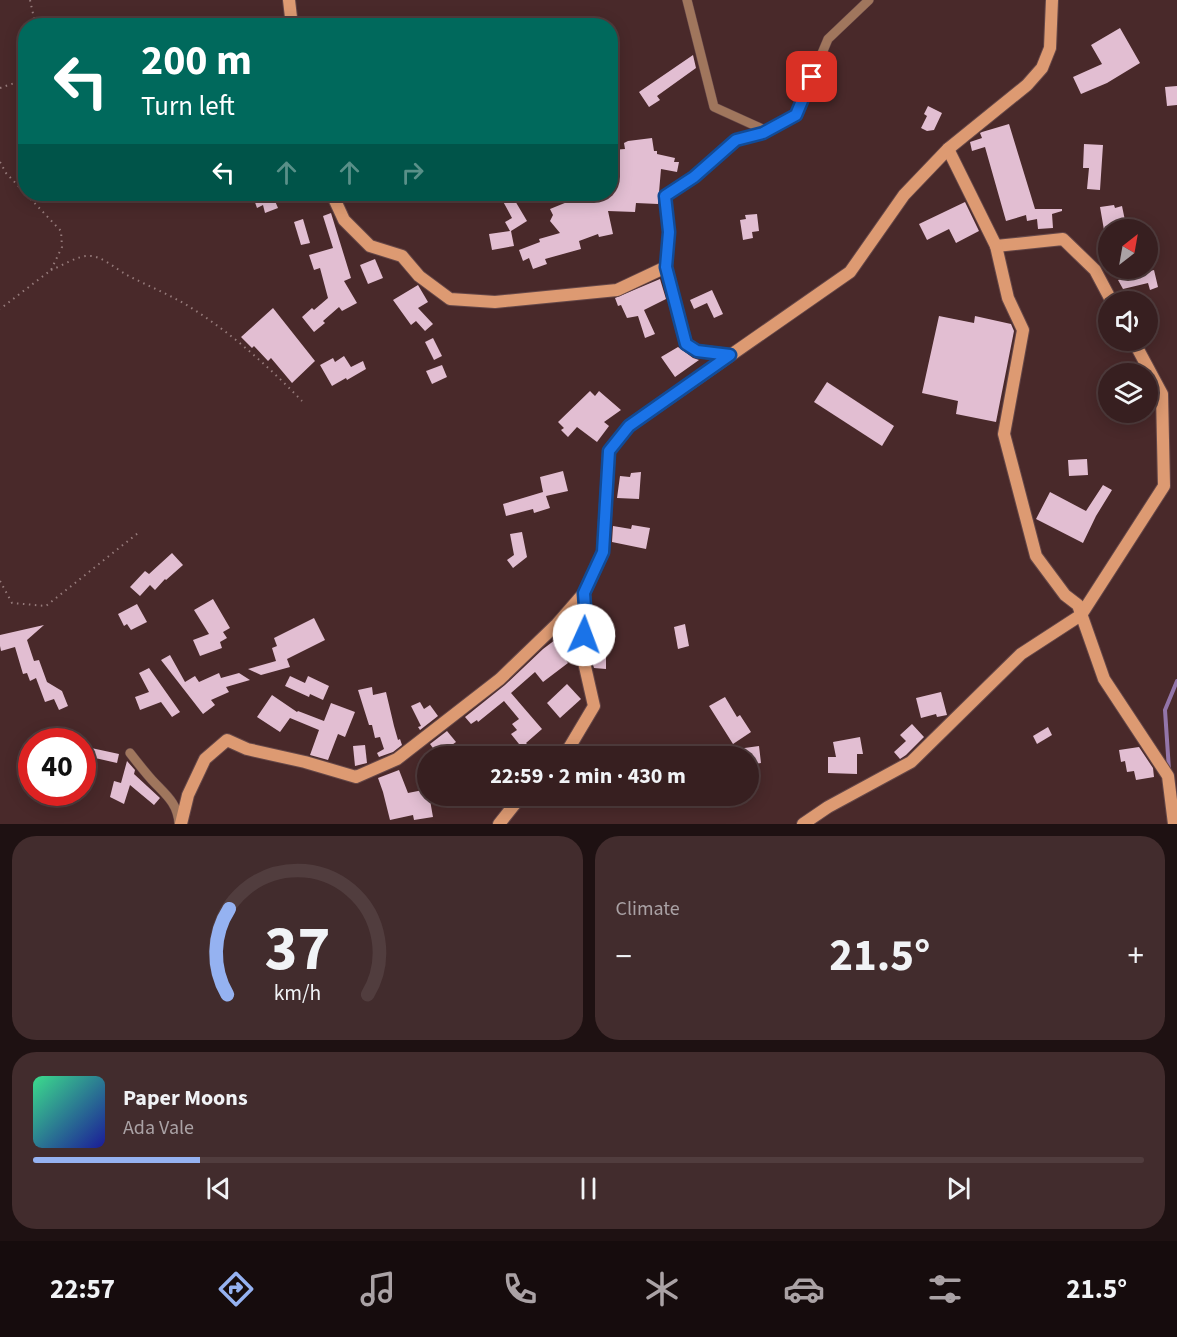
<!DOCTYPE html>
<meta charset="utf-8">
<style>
:root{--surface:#371f20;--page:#422c2d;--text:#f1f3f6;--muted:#aaa2a5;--line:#513d3e;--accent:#95b2f1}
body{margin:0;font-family:"Source Sans 3",sans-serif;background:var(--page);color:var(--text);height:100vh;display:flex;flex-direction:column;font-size:22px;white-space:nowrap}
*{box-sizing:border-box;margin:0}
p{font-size:20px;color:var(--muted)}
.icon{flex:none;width:33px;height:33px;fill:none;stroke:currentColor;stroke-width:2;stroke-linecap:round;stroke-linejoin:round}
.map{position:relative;height:824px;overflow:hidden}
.details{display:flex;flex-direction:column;gap:12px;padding:12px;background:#1e1112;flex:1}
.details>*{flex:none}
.top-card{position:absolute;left:18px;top:18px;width:600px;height:183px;border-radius:24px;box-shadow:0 3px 15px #0003,0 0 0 2px var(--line);background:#00695c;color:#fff;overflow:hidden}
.needle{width:39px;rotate:31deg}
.controls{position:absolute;left:1098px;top:219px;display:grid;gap:12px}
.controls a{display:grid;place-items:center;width:60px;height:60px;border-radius:50%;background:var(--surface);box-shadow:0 3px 15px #0003,0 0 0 2px var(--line);font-size:30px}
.speed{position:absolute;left:18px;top:728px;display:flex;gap:12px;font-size:30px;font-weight:700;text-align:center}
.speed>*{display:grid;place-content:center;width:78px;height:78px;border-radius:50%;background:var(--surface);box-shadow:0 3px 15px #0003,0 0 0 2px var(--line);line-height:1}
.speed .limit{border:9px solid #d22;background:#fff;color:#111}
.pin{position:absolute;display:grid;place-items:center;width:51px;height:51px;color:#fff;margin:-26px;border-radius:12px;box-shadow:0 3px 9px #0006}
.me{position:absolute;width:66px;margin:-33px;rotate:2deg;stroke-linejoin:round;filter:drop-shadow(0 0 4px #0008)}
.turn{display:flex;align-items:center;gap:21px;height:126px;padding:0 24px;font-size:27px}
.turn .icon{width:78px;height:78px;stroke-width:2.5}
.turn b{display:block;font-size:42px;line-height:51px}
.lanes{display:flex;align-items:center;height:57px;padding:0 24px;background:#0003;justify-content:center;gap:30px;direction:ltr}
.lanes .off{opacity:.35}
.big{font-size:45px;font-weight:700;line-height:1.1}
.details .card{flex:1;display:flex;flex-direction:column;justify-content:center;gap:9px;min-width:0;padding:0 21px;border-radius:24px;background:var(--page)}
.details .dial{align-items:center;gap:0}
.dial svg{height:156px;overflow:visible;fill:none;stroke:var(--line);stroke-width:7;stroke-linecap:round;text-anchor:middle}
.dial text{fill:var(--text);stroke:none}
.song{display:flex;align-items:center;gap:18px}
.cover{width:72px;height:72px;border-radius:9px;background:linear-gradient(135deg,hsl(150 70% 55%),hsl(240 70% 35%))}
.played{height:6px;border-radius:3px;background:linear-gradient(90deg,var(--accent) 15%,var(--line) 15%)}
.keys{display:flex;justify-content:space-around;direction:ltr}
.heat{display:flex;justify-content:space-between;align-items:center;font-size:33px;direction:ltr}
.details .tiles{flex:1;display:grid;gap:12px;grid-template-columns:1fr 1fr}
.card:last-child{grid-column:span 2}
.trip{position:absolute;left:417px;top:746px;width:342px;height:60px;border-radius:30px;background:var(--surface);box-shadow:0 3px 15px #0003,0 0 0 2px var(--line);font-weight:700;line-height:60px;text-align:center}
.dock{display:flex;height:96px;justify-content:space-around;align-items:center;background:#160c0d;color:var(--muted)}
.dock .icon{width:42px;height:42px}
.dock .current{color:var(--accent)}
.dock b{font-size:27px;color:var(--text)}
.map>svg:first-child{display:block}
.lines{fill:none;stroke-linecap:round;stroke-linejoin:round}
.stream{stroke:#9375a9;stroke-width:4}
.building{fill:#e2bed2}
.street-casing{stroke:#654748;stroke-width:10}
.secondary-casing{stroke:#654748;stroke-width:14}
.path{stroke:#967b7b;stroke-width:2;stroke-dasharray:1.5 4.5;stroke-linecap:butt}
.street{stroke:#a0765d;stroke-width:9}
.secondary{stroke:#dd9a72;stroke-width:12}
.route-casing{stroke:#114b97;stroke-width:15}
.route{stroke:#1a73e8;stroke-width:10}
</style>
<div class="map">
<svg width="1177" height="824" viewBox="0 0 1177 824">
<rect width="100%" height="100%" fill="#49292a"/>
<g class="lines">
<path class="stream" d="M1169,770l-4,-60 12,-29"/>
</g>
<g class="building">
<path d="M1120,28l20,35 -33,20 -26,11 -8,-17 29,-13 -11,-19z"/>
<path d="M693,55l3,13 -39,28 3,4 -11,7 -10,-15z"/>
<path d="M1177,86v19l-10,1 -2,-19z"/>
<path d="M928,106l14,7 -8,17 -7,1 -6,-3 6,-12 -3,-2z"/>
<path d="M1009,124l26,85h27v2l-10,3 1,14 -15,1 -1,-10 -10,2 -1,-6 -20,6 -21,-74 -13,4 -2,-9 12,-4 -2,-5 2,-1z"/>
<path d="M652,138l2,13h3v3l18,4 -1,4h5l-2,10 -16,-3 -3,35 -22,-1 -1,9 -27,-1 5,23 -14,3 -1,-3 -19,7 2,8 -36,10 2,5 -14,5 -4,-11 -6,3 -4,-11 21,-8 -1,-3 21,-6 -10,-12 3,-6 -3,-6 27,-11 -1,-4h34v-21h5l-3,-23 13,-1 -1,-6 4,-2z"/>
<path d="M1084,144l19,1 -3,45 -13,-1 2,-21h-6z"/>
<path d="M252,194h20l6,14 -13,5 -2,-8 -6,3z"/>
<path d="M499,194h12l16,27 -16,10 3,15 -22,4 -3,-16 21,-3 -5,-9 7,-4z"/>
<path d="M965,202l14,29 -23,12 -7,-14 -22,11 -8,-16z"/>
<path d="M1114,205l1,3 7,-2 5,24h-23l-4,-23z"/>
<path d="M331,213l20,65 -7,3 13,22 -15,8 -3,-4 -16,14 2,2 -11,9 -12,-15 10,-9 2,2 14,-12 -8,-30 -6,2 -5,-15 24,-7 -10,-32z"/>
<path d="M757,214l2,17 -7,1 1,6 -10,2 -3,-20 6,-1 -1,-4z"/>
<path d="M303,219l7,24 -9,2 -7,-23z"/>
<path d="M375,259l8,19 -15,6 -8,-19z"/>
<path d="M1154,270l4,17 -8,3 -2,-7 -25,6 -5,-9z"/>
<path d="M660,279l6,20 -22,11 11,24 -10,4 -7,-22 -11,2 -6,-13 -3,1 -3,-8z"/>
<path d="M418,285l10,17 -10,6 15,16 -8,7 -9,-10 -5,4 -18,-25z"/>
<path d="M712,290l11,24 -9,4 -7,-15 -13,6 -4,-9z"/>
<path d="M273,308l42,53 -23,22 -21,-25 -3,3 -14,-15 -2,2 -11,-11z"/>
<path d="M939,316l35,7 1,-7 36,8 3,7 -18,91 -40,-8 2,-13 -36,-8z"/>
<path d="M433,338l9,18 -8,4 -9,-18z"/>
<path d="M678,347l15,11 6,2 -24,17 -14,-20z"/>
<path d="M344,356l7,11 12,-6 3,8 -19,11 -1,-2 -14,8 -12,-21 13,-7 2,4z"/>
<path d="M442,365l5,12 -15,7 -6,-13z"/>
<path d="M827,382l67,44 -12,20 -68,-44z"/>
<path d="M590,391l5,5 4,-5 22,19 -17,12 5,4 -12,16 -20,-15 -9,10 -7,-7 3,-2 -6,-6z"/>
<path d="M1087,459l1,16 -19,1 -1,-16z"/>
<path d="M563,471l5,20 -22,5 4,12 -16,5 -1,-4 -27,7 -3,-12 40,-12 -3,-15z"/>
<path d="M641,472l-2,27 -22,-1 3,-22 10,1 1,-4z"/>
<path d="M1103,485l9,5 -16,26 -13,27 -47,-24 14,-27 36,19z"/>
<path d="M632,525l18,3 -4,21 -34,-7 1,-16 18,3z"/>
<path d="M522,532l5,25 -14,11 -6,-8 7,-5 -4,-21z"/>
<path d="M172,553l11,12 -17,15 -1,-1 -10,11 -5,-5 -10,11 -10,-9 15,-16 4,3z"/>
<path d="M213,599l17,29 -7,4 4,6 -7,4 2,6 -22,8 -7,-16 16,-6 -15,-24z"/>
<path d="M137,604l10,18 -16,8 -4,-6 -3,2 -6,-12z"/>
<path d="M314,618l11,22 -38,19 3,8 -29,8 -13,-6 28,-8 -4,-13 5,-2 -3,-8z"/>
<path d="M685,624l4,22 -11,3 -4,-22z"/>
<path d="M44,625l-17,15 7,21 5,-1 8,22 15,9 6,15 -9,4 -5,-11 -9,3 -9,-24 -6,3 -3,-8 -4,1 -8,-27 -14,4 -1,-5v-11z"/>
<path d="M567,631l7,9 -1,11 -9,7 4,5 -25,19 -8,-10 -24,21 31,36 -16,14 12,13h-33l14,-12 -8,-10 6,-4 -5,-6 7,-5 -15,-18 -26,21 -1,-2 -6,4 -6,-7 40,-32 38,-36z"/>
<path d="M606,648v21l-12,-1 -2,-7z"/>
<path d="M170,655l15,27 10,-6 4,6 20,-9 2,5 18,-5 11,7 -24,7 3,5 -18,8 4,5 -12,9 -42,-54z"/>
<path d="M149,668l31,44 -8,5 -11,-15 -21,8 -5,-13 14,-5 -10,-19z"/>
<path d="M290,676l15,7 3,-7 21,10 -6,14 -13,-6 -1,3 -24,-11z"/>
<path d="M567,684l14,15 -21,19 -13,-15z"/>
<path d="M372,687l1,8 13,-3 8,34 4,14 2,-1 2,6 -9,7 -14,5 -2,-4 7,-4 -4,-12 -5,1 -3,-13h-3l-11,-35z"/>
<path d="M941,692l6,23 -10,2 -1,-3 -15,4 -5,-20z"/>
<path d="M272,695l25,17 1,-1 26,10 7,-18 24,9 -10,25 -7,-3 -10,26 -18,-5 9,-25 -29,-12 -10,14 -23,-15z"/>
<path d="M725,697l12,20 3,-2 11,17 -18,12 -24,-38z"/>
<path d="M420,702l4,7 6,-4 8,11 -18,14 -2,-3 3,-1 -10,-20z"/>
<path d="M912,724l12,13 -18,18 -6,4 -6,-7 12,-11 -6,-6z"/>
<path d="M1048,727l4,8 -15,9 -4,-8z"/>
<path d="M447,731l9,11 -18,13 -8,-11z"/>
<path d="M860,737l3,17h-6v20l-29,-1v-16h8l-3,-15z"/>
<path d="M365,745l2,18 -12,3 -2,-20z"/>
<path d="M82,746l37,8 -2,9 -35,-8z"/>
<path d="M759,746l2,17 -13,2v-9h-18v-6z"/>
<path d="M1139,747l14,21 1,9 -18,3 -2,-9 -7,1 -2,-11 -4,1 -2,-12z"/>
<path d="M127,761l8,9 -1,4 26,24 -6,7 -24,-20 -6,19 -14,-7 4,-16 7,2z"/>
<path d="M399,770l9,23 20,-4 5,28 -19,3 -1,-5 -23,5 -7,-28 -5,-14z"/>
<path d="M530,795h20l-8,11 -12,-8z"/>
</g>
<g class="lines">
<g class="street-casing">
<g id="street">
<path d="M687,0l27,107 53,24"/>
<path d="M666,267l3,-35 -4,-36 29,-19 42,-37 27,-7 33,-18 32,-76 41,-39"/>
<path d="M130,753c7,9 14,18 22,27 13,14 26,23 27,44"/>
</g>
</g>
<g class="secondary-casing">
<g id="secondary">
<path d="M289,0l3,26"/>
<path d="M948,149l48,97 67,-7 32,31 17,32"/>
<path d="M332,194l12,26 26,26 32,10 17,20 31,23 45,3 122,-12 49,-23 20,77 11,7 33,4"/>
<path d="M996,246l12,52 15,32 -19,104 32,122 29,39 13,10 26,74 64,97 6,48"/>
<path d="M561,756l8,-8 25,-42 -13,-57 5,-28 -2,-28"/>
<path d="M181,824l7,-29 17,-36 22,-19 20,9 58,13 51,15 41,-18 103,-80 57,-55 27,-31 19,-41 6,-101 20,-25 221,-154 54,-77 44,-46 79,-64 15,-17 8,-20 2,-48"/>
<path d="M499,824l23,-29"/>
<path d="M803,824l25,-17 83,-45 110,-108 60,-39 83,-129 -2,-92 -29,-54"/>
</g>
</g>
<g class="path">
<path d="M30,0l4,18 8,8"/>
<path d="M0,88l26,-9"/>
<path d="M0,162l6,11 55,58 1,16 -11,23 -51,39"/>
<path d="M51,270c11,-4 27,-15 39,-14 12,0 26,13 37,19 19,10 39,18 58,29 43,26 82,61 117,97"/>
<path d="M0,581l12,22 34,3 92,-73"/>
</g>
<use href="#street" class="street"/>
<use href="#secondary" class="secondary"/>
</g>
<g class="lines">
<g class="route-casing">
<path id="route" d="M584,635l2,-14 -2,-28 19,-41 6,-101 20,-25 101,-71 -33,-4 -11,-7 -20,-77 3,-35 -4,-36 29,-19 42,-37 27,-7 33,-18 16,-38"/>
</g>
<use href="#route" class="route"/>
</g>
</svg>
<div class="controls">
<a><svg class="needle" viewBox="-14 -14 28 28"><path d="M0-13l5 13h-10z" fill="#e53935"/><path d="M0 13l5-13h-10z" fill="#aaa2a5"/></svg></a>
<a><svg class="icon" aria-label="sound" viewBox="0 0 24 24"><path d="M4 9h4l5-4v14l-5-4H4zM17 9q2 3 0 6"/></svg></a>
<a><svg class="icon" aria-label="layers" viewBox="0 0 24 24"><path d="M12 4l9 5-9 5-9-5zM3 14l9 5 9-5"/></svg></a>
</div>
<div class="speed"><div class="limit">40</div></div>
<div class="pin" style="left:812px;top:77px;background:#d93025"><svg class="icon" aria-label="arrive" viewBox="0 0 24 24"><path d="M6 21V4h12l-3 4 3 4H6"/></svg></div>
<svg class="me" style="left:584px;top:635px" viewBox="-20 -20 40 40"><circle r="19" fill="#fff"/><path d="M0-13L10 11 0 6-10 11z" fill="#1a73e8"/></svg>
<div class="trip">22:59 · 2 min · 430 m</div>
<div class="top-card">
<div class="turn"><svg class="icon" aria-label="left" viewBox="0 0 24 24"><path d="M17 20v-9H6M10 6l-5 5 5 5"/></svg><div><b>200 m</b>Turn left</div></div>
<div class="lanes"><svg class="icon" aria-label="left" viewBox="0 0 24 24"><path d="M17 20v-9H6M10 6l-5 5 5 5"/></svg><svg class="icon off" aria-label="ahead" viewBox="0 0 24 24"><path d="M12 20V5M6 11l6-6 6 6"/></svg><svg class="icon off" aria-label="ahead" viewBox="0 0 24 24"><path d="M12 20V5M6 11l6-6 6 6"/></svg><svg class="icon off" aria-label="right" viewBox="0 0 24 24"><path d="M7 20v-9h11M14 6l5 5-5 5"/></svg></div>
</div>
</div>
<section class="details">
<div class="tiles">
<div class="card dial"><svg viewBox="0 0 100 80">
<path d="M14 69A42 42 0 1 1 86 69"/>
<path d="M14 69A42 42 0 0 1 15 25" stroke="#95b2f1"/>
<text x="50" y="56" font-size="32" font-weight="700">37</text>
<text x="50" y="72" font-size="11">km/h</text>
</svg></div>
<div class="card"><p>Climate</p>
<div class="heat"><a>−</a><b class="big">21.5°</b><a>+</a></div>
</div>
<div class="card">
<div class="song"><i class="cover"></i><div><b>Paper Moons</b><p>Ada Vale</p></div></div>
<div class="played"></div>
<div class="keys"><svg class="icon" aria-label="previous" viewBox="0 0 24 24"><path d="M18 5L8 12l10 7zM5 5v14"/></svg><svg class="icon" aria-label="pause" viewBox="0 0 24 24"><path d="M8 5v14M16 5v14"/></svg><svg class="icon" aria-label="next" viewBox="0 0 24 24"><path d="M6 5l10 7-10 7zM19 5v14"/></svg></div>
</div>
</div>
</section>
<nav class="dock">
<b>22:57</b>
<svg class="icon current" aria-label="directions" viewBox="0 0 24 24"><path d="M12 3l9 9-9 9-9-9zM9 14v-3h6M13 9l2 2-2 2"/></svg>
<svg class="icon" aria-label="music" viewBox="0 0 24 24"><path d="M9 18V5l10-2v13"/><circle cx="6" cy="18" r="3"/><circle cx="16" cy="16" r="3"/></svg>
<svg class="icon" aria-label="phone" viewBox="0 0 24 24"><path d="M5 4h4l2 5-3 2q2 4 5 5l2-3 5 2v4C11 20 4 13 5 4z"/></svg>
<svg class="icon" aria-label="climate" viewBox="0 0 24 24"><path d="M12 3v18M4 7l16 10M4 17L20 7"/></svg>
<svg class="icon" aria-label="car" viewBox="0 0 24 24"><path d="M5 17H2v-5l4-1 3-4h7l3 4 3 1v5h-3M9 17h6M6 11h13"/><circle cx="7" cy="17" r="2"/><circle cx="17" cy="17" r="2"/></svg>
<svg class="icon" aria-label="filters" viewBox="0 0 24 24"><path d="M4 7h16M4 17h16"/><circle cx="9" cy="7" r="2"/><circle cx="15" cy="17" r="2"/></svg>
<b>21.5°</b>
</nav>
